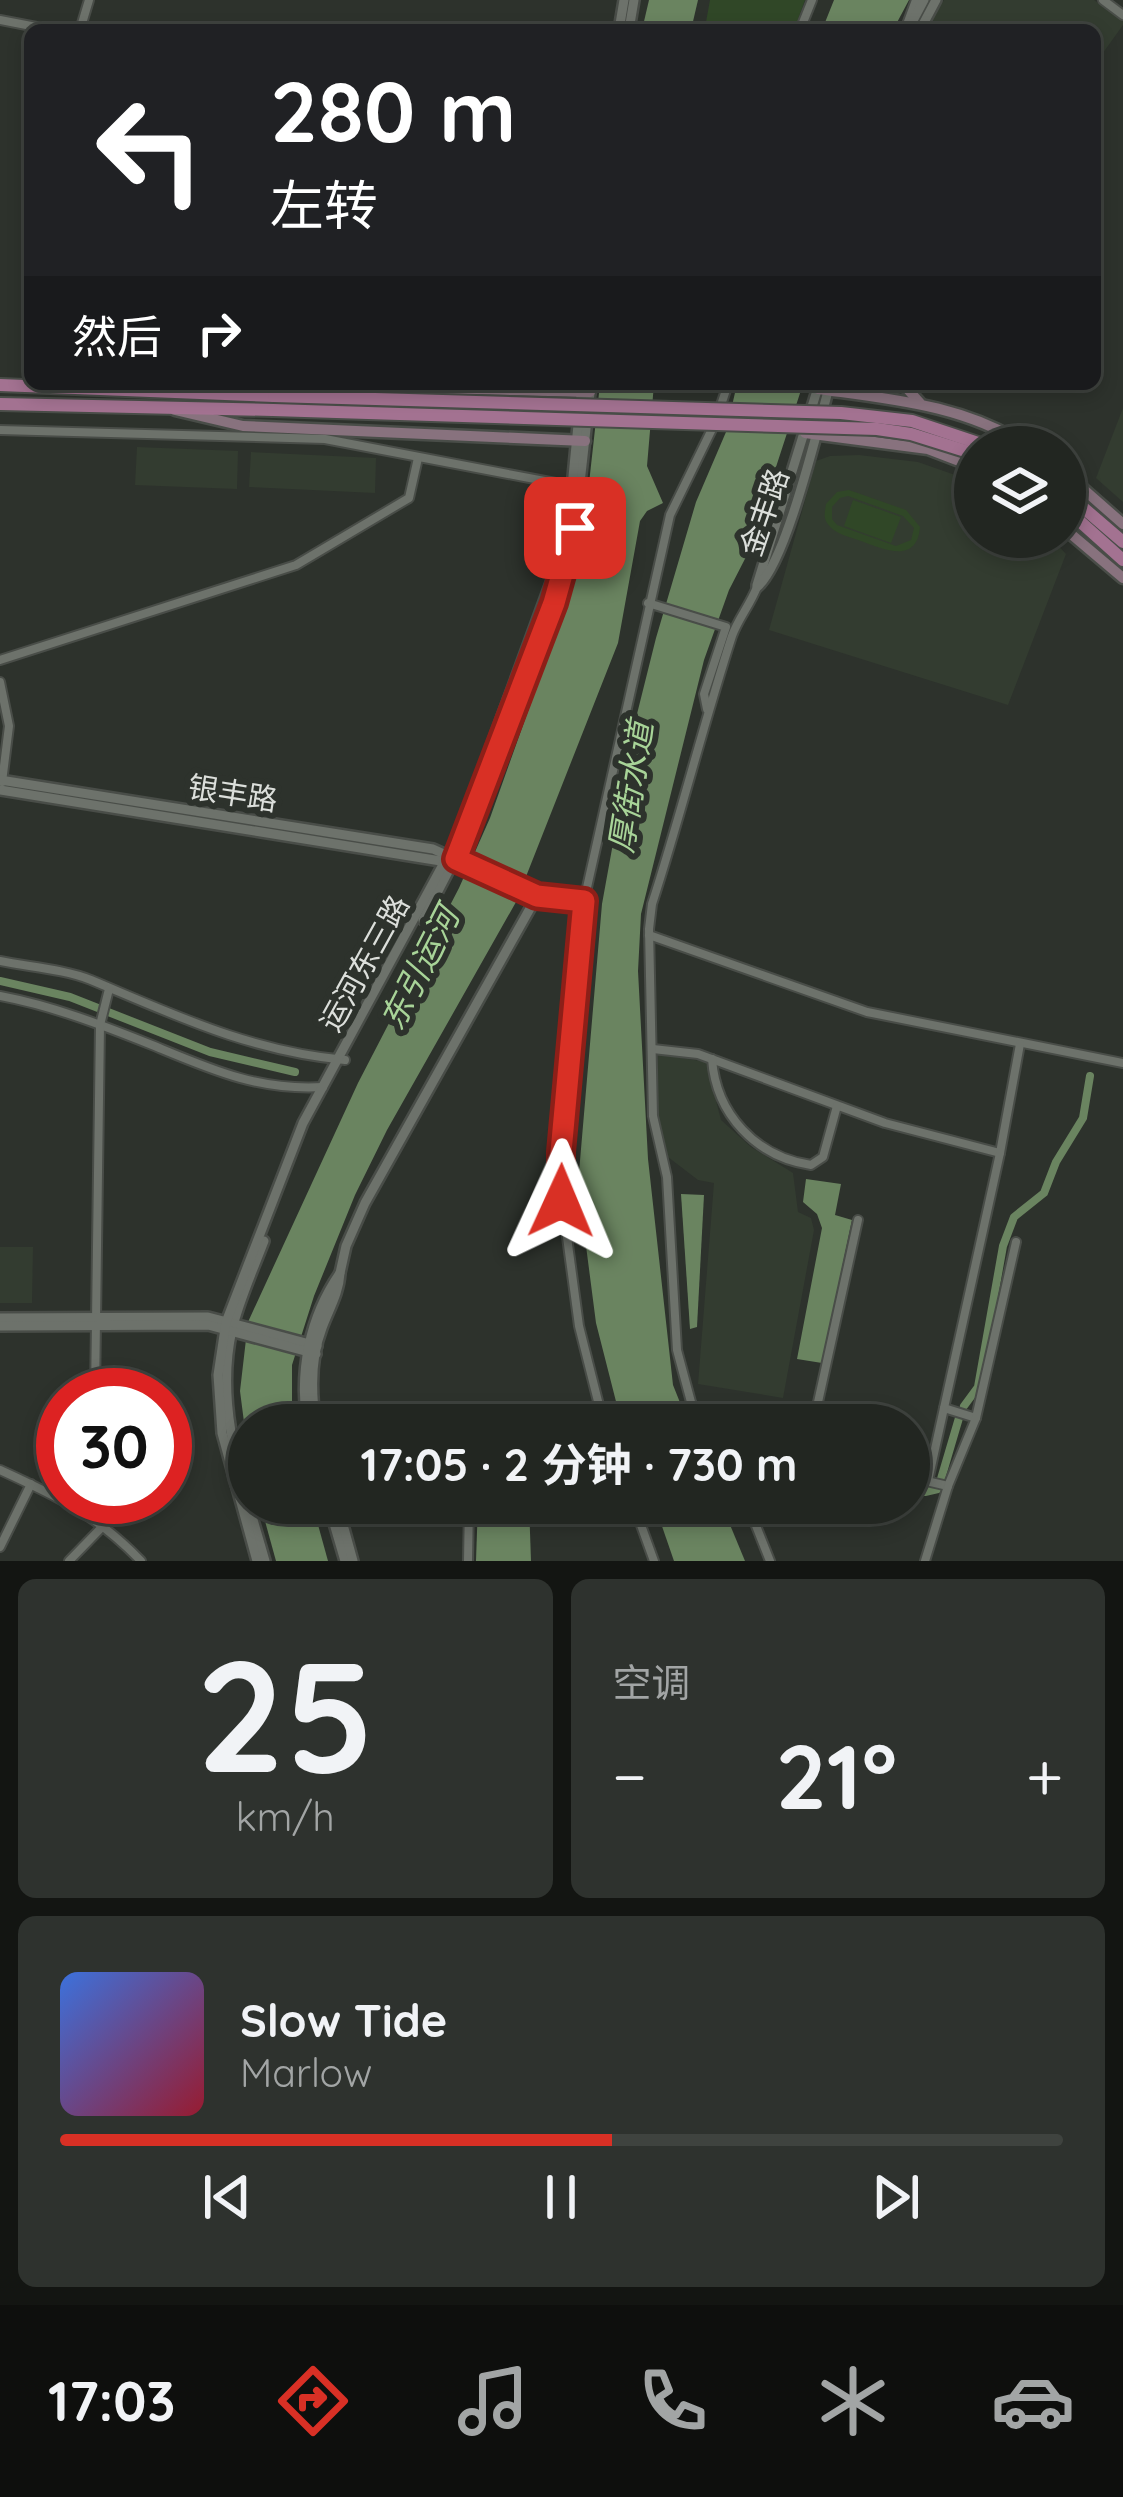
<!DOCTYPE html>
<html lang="zh">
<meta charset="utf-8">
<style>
:root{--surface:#222621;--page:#2e322e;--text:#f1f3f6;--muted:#a2a5a5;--line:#3f433f;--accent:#d93025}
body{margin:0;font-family:Quicksand,"Noto Sans SC",sans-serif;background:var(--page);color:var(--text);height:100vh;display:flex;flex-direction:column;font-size:45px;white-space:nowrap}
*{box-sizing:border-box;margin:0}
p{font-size:39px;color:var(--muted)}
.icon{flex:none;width:66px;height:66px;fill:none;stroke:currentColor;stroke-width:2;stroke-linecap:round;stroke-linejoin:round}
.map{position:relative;height:1561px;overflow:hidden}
.sheet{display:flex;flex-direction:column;gap:18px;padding:18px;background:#131512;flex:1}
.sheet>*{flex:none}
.top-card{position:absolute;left:24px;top:24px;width:1077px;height:366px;border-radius:18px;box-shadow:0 6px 18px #0003,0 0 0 3px var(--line);background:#202124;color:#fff;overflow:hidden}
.tools{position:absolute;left:954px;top:426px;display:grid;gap:24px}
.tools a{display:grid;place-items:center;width:132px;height:132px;border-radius:50%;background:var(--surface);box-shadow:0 6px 18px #0003,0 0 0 3px var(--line);font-size:60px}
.speed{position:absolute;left:36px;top:1368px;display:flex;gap:24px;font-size:60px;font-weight:700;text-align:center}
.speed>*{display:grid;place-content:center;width:156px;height:156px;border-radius:50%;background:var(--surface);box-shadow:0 6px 18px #0003,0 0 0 3px var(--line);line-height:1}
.speed .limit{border:18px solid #d22;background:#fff;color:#111}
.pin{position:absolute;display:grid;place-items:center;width:102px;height:102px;color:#fff;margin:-51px;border-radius:24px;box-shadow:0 6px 18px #0006}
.me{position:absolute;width:132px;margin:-66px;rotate:1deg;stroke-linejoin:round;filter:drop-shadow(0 0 9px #0008)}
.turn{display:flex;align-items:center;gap:42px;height:252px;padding:0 48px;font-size:54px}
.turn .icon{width:156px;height:156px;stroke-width:2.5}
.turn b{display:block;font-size:84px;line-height:102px}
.then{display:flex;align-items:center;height:114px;padding:0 48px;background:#0003;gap:24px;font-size:45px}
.big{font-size:90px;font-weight:700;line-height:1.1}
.sheet .widget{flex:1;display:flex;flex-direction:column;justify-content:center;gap:18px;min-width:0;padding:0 42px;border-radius:18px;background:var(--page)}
.sheet .dial{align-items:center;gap:0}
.dial b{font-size:156px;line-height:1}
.song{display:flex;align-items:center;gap:36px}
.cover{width:144px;height:144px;border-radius:18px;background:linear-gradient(135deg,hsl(220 70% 55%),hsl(350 70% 35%))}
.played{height:12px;border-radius:6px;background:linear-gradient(90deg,var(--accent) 55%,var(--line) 55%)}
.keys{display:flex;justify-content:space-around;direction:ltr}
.heat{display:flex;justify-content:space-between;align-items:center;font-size:66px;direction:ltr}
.sheet .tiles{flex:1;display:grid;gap:18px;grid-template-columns:1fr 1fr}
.widget:last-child{grid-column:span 2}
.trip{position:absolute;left:228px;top:1404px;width:702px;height:120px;border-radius:60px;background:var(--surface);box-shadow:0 6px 18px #0003,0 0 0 3px var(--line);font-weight:700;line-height:120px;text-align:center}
.tab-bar{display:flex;height:192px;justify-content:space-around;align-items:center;background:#0e0f0d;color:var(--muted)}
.tab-bar .icon{width:84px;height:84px}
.tab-bar .on{color:var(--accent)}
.tab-bar b{font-size:54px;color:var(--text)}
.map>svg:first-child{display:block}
.built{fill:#333c30}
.green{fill:#304727;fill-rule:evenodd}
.water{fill:#6a8460}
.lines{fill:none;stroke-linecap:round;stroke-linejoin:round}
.canal{stroke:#6a8460;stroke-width:8}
.minor-casing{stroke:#494d48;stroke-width:12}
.tertiary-casing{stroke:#494d48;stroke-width:14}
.secondary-casing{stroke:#494d48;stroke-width:15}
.primary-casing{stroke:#494d48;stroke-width:16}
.minor{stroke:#6d726b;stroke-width:8}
.tertiary{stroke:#6d726b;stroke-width:9}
.secondary{stroke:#88727e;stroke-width:10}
.primary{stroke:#a37291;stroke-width:12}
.primary-bridge-casing{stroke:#494d48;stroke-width:16;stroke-linecap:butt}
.primary-bridge{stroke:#a37291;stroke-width:12}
.route-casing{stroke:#8d1f18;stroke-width:30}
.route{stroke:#d93025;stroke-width:21}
.labels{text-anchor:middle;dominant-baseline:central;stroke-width:12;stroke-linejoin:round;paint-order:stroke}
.street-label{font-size:30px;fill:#dcdfdb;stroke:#2d322c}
.water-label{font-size:33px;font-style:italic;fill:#a8d498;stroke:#2d322c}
</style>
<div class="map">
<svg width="1123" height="1561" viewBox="0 0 1123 1561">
<rect width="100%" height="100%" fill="#2d322c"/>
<g class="built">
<path d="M944,0h150l29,21v4l-28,39v-34h-170z"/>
<path d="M1123,408v94l-27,-24z"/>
<path d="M137,447l101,4 -1,38 -102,-4z"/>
<path d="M251,452l125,6 -1,35 -126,-6z"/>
<path d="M859,455l59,7 57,20v55h75l16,17 -58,151 -239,-75 47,-169 14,-5z"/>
<path d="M658,1054l48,8 15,58 30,27 42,26 5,39 13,6 3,12 -31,168 -85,-14 16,-201 -16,-3 -30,-23 -10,-40z"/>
<path d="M0,1247h33l-1,56h-32z"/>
</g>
<g class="green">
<path d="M710,0h95l-11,30h-95l1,-8h6z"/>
<path d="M849,490l57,20 14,17c-3,37 -35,23 -59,14 -11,-4 -27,-7 -34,-18 -4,-7 -2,-11 -1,-19l11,-12zM848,496l55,20 11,12 -3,12 -15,6 -59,-21 -5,-6v-12l8,-9z"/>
<path d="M853,500l48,17 -10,26 -47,-17z"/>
</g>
<g class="water">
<path d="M649,0h49l-7,30h-49z"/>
<path d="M834,0h75l-16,30h-71z"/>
<path d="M600,384h54l-7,82 16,37 -16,8 -7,10 -22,122 -102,259 -129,228 -32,65 -41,101 -22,69v60h-43v36l-9,-70 8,-69 110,-239 101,-195 31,-70 90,-253z"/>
<path d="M737,384h66l-55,169 -19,37 -25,70 -63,254 -3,57 10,188 25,226 16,40h-67l-26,-102 -18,-139 24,-280 33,-182 21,-84 40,-136 30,-70z"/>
<path d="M806,1179l35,5 -6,31 17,5 -30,143 -25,-4 25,-131 -5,-14 -14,-12z"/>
<path d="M681,1194l23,1 -7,132 -7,2z"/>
<path d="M260,1503h52l16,58h-52z"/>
<path d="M478,1503h51l2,58h-55z"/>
<path d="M654,1503h67l24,58h-71z"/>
</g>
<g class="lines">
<g class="canal">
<path d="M0,981l70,16 140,55 85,20"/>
<path d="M964,1406l14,-19 25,-141 11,-29 30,-24 12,-31 27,-44 7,-42"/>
<path d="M909,1489l16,3 13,-3 21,-71"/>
</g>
<g class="minor-casing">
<g id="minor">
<path d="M1103,0l20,15"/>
<path d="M0,20l52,10"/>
<path d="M80,30l9,-30"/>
<path d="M800,30l12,-30"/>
<path d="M905,30l11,-30"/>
<path d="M719,411l9,-27"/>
<path d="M0,430l325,9 246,47"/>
<path d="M648,603l78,24 -22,67 3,15"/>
<path d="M0,660l296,-95 113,-67 9,-40"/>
<path d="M0,682l9,44 -7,56"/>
<path d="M649,935l218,77 256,51"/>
<path d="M0,961c29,6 63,8 91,19 86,36 159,71 254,80"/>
<path d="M0,996c53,10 102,29 152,49 58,24 106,46 171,42"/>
<path d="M653,1049l45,5 187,69 115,30"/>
<path d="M712,1059c4,55 44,98 99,106l12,-8 14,-51"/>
<path d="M95,1395l5,-370 9,-36"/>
<path d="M944,1408l32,10"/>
<path d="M604,1425l-25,-99 -19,-141 24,-284 86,-386 44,-90"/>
<path d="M702,1425l-11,-23 -14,-52 -10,-173 -14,-61 -4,-187 3,-25c29,-89 51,-179 80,-268 6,-17 18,-31 25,-49"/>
<path d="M813,1425l45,-205"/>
<path d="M0,1470c57,26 97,45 141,91"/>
<path d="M909,1477l39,9"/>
<path d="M928,1481l72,-328 20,-109"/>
<path d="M633,1503l21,58"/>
<path d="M747,1503l23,58"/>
<path d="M99,1521l4,-24"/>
<path d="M0,1547l31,-63"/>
<path d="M69,1561l35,-36"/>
<path d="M468,1561l1,-58"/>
<path d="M925,1561l23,-75 28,-68 40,-176"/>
</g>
</g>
<g class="tertiary-casing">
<g id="tertiary">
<path d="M619,30l5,-30"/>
<path d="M629,30l5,-30"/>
<path d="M908,30l16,-30"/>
<path d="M920,30l16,-30"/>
<path d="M757,585l62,-201"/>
<path d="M757,587c29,-23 61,-161 73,-203"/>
<path d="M0,780l433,69 104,47 47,5"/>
<path d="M0,790l447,72"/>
<path d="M423,920l42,-81 89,-236 21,-75 16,-144"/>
<path d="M264,1241c-11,29 -25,59 -32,89 -18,79 12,156 33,231"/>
<path d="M340,1273l6,-27 19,-43 172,-307"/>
<path d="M0,1318l208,-1 109,29"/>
<path d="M0,1326l208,-1 108,29"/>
<path d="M307,1425c-8,-54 2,-107 33,-152 -1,20 -11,36 -18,55 -12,31 -11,65 -6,97"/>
<path d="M328,1503l17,58"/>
<path d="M337,1503l16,58"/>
<path d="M257,1561l-35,-128 -4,-58 8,-53 77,-199 155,-286 102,-279 8,-30 14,-144"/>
</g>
</g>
<g class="secondary-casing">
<g id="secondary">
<path d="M903,384l17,19"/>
<path d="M191,388l106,-3 293,7"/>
<path d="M818,389c72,10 148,16 210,58"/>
<path d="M175,410l68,16 342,15"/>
<path d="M805,433l123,16 47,18"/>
<path d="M1065,473l58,51"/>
<path d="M1065,529l58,49"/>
</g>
</g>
<g class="primary-casing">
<g id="primary">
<path d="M0,385l274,11"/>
<path d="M0,404l273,6"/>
<path d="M1065,492l58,50"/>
<path d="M1065,508l58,52"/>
</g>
</g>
<use href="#minor" class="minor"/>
<use href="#tertiary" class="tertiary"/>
<use href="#secondary" class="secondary"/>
<use href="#primary" class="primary"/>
<g class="primary-bridge-casing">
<g id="primary-bridge">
<path d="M274,396l567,17 71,8 78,26"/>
<path d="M273,410l604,19 34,5 64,20"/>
</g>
</g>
<use href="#primary-bridge" class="primary-bridge"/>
</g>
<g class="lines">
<g class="route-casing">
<path id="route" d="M561,1201v-49l23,-251 -47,-5 -81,-37 98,-256 21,-75"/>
</g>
<use href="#route" class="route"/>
</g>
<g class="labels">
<g class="street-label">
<text transform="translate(764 512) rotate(-71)">金丰路</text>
<text transform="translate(233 793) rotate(9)">银丰路</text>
<text transform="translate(364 963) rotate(-61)">运河东三路</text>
</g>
<g class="water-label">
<text transform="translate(630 787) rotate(-81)">厚街水道</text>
<text transform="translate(419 968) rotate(-63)">东引运河</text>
</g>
</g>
</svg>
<div class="tools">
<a><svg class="icon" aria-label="layers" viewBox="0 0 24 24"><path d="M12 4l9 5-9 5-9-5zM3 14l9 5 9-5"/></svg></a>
</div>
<div class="speed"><div class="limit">30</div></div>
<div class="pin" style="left:575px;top:528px;background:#d93025"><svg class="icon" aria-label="arrive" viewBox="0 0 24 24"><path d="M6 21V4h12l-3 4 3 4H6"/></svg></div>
<svg class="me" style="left:561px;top:1201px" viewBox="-20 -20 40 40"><path d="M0-17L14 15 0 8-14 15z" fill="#d93025" stroke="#fff" stroke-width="4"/></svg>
<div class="trip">17:05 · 2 分钟 · 730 m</div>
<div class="top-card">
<div class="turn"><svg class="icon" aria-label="left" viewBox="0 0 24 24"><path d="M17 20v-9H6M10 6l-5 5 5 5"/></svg><div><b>280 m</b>左转</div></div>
<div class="then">然后<svg class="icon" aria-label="right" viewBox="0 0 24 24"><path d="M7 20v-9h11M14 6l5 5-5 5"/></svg></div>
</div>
</div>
<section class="sheet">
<div class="tiles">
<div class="widget dial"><b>25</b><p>km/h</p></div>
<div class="widget"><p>空调</p>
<div class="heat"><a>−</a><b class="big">21°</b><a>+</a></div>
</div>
<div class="widget">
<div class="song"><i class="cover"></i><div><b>Slow Tide</b><p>Marlow</p></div></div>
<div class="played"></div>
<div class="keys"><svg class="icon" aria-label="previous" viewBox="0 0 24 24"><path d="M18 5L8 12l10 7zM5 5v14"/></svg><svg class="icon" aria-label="pause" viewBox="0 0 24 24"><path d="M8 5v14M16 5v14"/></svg><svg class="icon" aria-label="next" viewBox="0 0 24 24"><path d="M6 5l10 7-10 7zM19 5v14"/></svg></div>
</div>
</div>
</section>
<nav class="tab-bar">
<b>17:03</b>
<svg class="icon on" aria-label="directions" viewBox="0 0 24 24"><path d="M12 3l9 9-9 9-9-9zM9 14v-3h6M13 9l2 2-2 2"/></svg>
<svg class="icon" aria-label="music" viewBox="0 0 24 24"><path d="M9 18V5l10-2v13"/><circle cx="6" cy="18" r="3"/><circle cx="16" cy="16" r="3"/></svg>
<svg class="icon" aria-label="phone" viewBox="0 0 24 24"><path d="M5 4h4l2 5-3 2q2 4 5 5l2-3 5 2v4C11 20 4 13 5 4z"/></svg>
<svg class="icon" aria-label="climate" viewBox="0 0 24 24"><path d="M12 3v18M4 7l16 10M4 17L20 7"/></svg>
<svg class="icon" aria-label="car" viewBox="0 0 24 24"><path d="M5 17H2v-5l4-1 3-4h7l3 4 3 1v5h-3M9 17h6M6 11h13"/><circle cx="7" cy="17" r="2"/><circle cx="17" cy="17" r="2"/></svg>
</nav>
